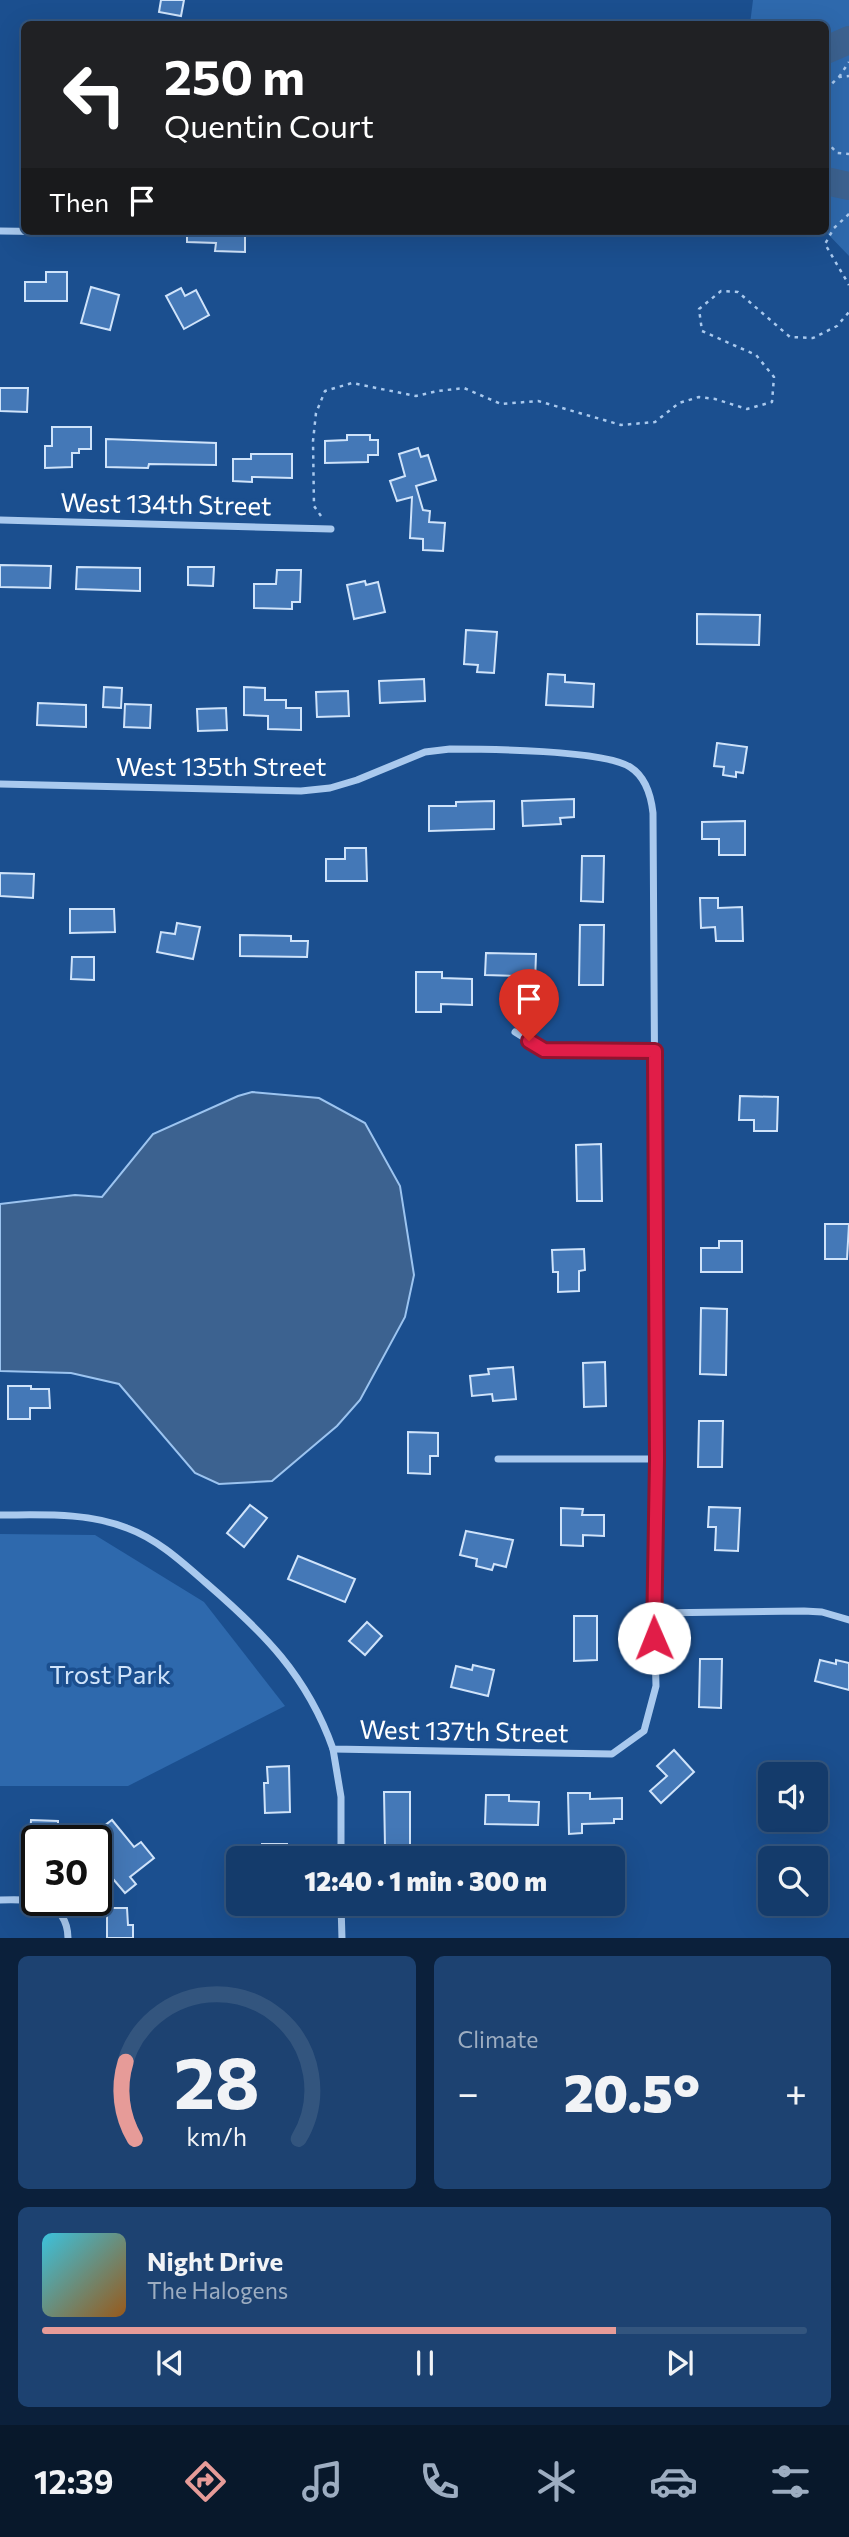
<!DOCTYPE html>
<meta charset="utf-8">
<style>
:root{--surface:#143b6b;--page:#1d4271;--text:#f1f3f6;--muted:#9dadc1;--line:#33557e;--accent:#e69b98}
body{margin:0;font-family:Commissioner,sans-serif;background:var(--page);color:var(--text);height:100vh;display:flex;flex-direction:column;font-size:26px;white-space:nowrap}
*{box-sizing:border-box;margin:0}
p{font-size:23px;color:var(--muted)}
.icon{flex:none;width:38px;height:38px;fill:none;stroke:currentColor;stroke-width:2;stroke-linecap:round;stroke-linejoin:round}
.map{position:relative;height:1938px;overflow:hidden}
.sheet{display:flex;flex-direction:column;gap:18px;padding:18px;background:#0b203b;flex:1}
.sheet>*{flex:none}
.banner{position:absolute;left:21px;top:21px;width:808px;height:214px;border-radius:10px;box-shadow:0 7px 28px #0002,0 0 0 2px var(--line);background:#202124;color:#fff;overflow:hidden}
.buttons{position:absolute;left:758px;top:1762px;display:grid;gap:14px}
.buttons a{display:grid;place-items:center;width:70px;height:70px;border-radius:10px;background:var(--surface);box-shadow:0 7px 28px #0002,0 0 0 2px var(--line);font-size:35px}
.speed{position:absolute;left:21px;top:1825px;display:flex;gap:14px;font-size:35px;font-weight:700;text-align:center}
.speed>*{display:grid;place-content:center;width:91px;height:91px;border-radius:50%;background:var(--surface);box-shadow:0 7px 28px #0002,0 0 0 2px var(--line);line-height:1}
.speed .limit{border:4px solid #111;border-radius:10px;background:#fff;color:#111}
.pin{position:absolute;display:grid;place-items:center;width:60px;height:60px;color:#fff;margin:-72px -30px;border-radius:50% 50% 50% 0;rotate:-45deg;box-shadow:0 0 7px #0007}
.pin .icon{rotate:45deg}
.me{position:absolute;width:77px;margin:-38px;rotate:359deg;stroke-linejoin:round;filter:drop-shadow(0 0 5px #0008)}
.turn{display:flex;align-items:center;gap:24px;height:147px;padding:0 28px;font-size:32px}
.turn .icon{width:91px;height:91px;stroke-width:2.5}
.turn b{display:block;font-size:49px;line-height:60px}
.then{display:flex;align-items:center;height:66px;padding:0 28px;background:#0003;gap:14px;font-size:26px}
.big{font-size:52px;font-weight:800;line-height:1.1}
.sheet .widget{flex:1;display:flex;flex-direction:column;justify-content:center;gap:10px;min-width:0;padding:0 24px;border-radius:10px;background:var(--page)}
.sheet .dial{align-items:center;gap:0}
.dial svg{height:182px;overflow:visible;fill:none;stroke:var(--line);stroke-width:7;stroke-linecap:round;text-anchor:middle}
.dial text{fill:var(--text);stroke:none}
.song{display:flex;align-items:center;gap:21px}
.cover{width:84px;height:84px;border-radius:10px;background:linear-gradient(135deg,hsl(190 70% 55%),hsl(30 70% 35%))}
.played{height:7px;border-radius:4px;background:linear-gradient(90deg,var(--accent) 75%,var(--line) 75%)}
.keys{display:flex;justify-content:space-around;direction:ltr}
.heat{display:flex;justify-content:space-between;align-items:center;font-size:38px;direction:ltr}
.sheet .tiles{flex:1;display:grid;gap:18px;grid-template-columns:1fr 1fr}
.widget:last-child{grid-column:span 2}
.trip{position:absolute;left:226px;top:1846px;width:399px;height:70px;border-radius:10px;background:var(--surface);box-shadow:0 7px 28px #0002,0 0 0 2px var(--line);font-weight:800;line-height:70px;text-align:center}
.tabs{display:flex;height:112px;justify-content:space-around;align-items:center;background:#08182b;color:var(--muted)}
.tabs .icon{width:49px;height:49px}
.tabs .selected{color:var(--accent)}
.tabs b{font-size:32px;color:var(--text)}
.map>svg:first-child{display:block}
.green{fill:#2e69ad}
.water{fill:#3c6290;stroke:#9cc4f0;stroke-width:2}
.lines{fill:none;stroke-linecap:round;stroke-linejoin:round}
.river{stroke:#3c6290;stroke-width:28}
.building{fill:#4478b7;stroke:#cfe3fa;stroke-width:2}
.path{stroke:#a9c9ee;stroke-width:2.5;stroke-dasharray:3.5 5;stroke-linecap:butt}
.minor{stroke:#a9c9ee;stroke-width:7}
.route-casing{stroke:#92132f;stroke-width:18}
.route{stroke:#e11d48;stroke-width:12}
.labels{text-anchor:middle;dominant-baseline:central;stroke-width:7;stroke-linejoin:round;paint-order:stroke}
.street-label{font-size:26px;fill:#fff;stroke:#1b4f8f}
.park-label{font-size:26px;fill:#cfe3fa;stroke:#1b4f8f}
</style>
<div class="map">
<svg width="849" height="1939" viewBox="0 0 849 1939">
<rect width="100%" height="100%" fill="#1b4f8f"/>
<g class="green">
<path d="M753,0h96v256l-24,-25 1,-207h-76z"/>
<path d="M0,1534l95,1 109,67 81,104 -157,80h-128z"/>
</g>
<path class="water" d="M252,1092l67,6 46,25 35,63 14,89 -9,42 -45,83 -23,26 -65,55 -53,3 -24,-11 -76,-89 -48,-11 -71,-2v-167l75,-9 27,2 51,-63 85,-38z"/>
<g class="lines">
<g class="river">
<path d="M826,50l23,-10"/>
<path d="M826,181l23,5"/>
</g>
</g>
<g class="building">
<path d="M161,0h23l-3,16 -22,-4z"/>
<path d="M187,231h58v21l-30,-1 1,-8 -29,-1z"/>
<path d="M46,272h21v29h-42v-19h21z"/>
<path d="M91,287l28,8 -9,35 -29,-7z"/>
<path d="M181,288l4,8 11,-6 13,25 -25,14 -18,-33z"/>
<path d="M0,388h28l-1,24 -27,-1z"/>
<path d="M52,427h39v22h-12v4h-7v14l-27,1v-22h7z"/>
<path d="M347,435h23v5h8v15h-10v7l-43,1v-22l22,-1z"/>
<path d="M106,439l110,4v22l-67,-1 -1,4 -42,-1z"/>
<path d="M418,448l3,9 7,-2 8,25 -20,6 7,24 7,1 -1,11 16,1 -2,28 -20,-1v-11l-13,-1 2,-41 -15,4 -7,-20 15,-5 -6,-22z"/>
<path d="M251,454h41v24l-40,-1v5l-19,-1v-22h18z"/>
<path d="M0,565l51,1 -1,22 -50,-1z"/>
<path d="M77,567l63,1v23l-64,-2z"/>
<path d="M188,567h26l-1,19 -25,-1z"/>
<path d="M277,570h24l-1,32h-8v7l-38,-1v-24h22z"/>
<path d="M365,581l1,4 12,-3 7,30 -31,7 -7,-34z"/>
<path d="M697,614l63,1 -1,30 -62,-1z"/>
<path d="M466,630l31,2 -3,41 -17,-1 1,-7 -14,-1z"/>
<path d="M548,674l17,1v7l29,2 -1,23 -47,-2z"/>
<path d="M424,679l1,22 -45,2 -1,-22z"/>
<path d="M104,687l18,1 -1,20 -18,-1z"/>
<path d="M244,687l21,1v12h21v8h15v22l-33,-1v-13l-24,-1z"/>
<path d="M348,691l1,25 -32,1 -1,-25z"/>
<path d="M38,703l48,2v22l-49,-2z"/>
<path d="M125,704l26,1 -1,23 -26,-1z"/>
<path d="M226,708l1,22 -29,1 -1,-22z"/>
<path d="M717,743l30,4 -4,26 -7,-1v5l-13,-2 1,-8 -10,-1z"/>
<path d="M574,799v18l-14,1 1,6 -38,2 -1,-25z"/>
<path d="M494,801v28l-65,2v-25h27v-4z"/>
<path d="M745,821v34h-26v-16h-17v-17z"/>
<path d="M345,848h21l1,33h-41v-22h19z"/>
<path d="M582,856h22l-1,46 -22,-1z"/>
<path d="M0,873l34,1 -1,24 -33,-2z"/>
<path d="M700,898h18v10l24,-1 1,34h-27l-1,-14 -14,1z"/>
<path d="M70,909h44l1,23 -45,1z"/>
<path d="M177,923l23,4 -7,32 -36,-7 4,-20 14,2z"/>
<path d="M580,925h24l-1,60h-24z"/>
<path d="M240,935l51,1v5h17l-1,16 -67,-1z"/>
<path d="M486,953l50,1 -1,29 -20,-1v-6l-30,-1z"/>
<path d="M72,957h22v23l-23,-1z"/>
<path d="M416,972h26v6l30,1v26l-31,-1v8h-25z"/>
<path d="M740,1096l38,1 -1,34h-23v-11h-15z"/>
<path d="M601,1144l1,57h-25l-1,-56z"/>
<path d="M825,1224h24l-2,35h-22z"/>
<path d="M719,1241h23v31h-41v-24h18z"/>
<path d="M584,1249l1,21 -6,1v20l-21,1v-20h-5l-1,-22z"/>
<path d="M701,1308l26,1 -1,66 -26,-1z"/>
<path d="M605,1362l1,44 -22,1 -1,-44z"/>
<path d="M513,1367l3,32 -23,2 -1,-7 -20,2 -2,-20 19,-2 -1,-5z"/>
<path d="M8,1386h23v3h18l1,19h-20v11h-22z"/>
<path d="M699,1421h24l-1,46h-24z"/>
<path d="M408,1432l30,1v23h-8v18l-22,-1z"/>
<path d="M250,1505l17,13 -23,29 -17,-14z"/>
<path d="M709,1507l31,1 -2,43 -23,-1 1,-23h-8z"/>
<path d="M561,1508l22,1 -1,6h22v21l-21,-1v11l-22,-1z"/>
<path d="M466,1531l47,9 -7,27 -12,-3 -2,6 -16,-4 1,-7 -17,-4z"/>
<path d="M298,1556l57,23 -10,23 -57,-23z"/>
<path d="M574,1616h23v44l-23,1z"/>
<path d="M367,1622l15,14 -17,19 -16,-14z"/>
<path d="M700,1659h22l-1,49 -22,-1z"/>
<path d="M820,1660l16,4v-4l13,3v27l-34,-9z"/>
<path d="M473,1665l21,5 -6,26 -37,-9 5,-21 16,4z"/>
<path d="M674,1750l20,22 -33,31 -11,-12 17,-15 -10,-10z"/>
<path d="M289,1766l1,46 -25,1 -1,-30h4l-1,-16z"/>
<path d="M384,1792h26v54h-25z"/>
<path d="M568,1793h22v6l32,-1v21h-8v4l-32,1v9l-13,1z"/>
<path d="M486,1795h23v6l30,1 -1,23 -53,-1z"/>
<path d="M31,1820l27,1v20h-28z"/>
<path d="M112,1820l22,27 7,-5 13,16 -24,19 6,7 -11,9 -29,-34v-27z"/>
<rect x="262" y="1844" width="25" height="14"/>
<path d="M107,1908h20l1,17h5v13h-26z"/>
</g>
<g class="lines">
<g class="path">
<path d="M839,77l10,-15"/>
<path d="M826,89l13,-12 10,-1"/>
<path d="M826,141l11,12 12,1"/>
<path d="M849,214l-15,14 -9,16 24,41"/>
<path d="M321,516l-7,-10 -1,-65 3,-28 9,-22 27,-8 64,13 22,-5 26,-3 37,16 37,-3 83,24 34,-3 24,-19 20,-6 16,2 32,10 25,-7 2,-25 -18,-22 -54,-24 -3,-22 22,-18 17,1 52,45 23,1 24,-12 12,-14"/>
</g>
<g class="minor">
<path d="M0,231l144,2"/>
<path d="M0,520l331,9"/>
<path d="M0,784l301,7 29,-3 27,-8 68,-28 25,-3c35,0 154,1 180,18 16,10 21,28 23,46l4,646 -3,154 2,73 -12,45 -32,23 -279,-5c-26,-74 -70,-117 -128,-167 -24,-21 -48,-43 -78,-54 -40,-16 -86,-13 -127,-13"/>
<path d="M515,1032l29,18 111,1"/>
<path d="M498,1459h159"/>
<path d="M654,1613l150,-2 18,1 27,8"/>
<path d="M333,1749l8,48v61"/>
<path d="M0,1900c29,-1 68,-2 68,39"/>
<path d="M341,1904l1,35"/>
</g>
</g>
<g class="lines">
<g class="route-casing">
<path id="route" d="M529,1041l15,9 111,1 2,409 -3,178"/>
</g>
<use href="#route" class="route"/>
</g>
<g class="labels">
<g class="street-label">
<text transform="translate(166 503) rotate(1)">West 134th Street</text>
<text x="221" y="765">West 135th Street</text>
<text transform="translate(464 1730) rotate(1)">West 137th Street</text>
</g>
<g class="park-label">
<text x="110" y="1673">Trost Park</text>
</g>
</g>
</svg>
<div class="buttons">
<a><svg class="icon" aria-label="sound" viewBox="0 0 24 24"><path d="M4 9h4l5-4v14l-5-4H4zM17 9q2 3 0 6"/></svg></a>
<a><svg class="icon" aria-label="search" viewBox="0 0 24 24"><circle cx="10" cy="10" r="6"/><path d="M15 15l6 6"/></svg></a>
</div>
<div class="speed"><div class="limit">30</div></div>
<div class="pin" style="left:529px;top:1041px;background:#d93025"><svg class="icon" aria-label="arrive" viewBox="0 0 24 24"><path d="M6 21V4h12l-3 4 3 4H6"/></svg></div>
<svg class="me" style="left:654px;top:1638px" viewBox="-20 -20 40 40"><circle r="19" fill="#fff"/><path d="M0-13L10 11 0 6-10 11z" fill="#e11d48"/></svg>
<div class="trip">12:40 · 1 min · 300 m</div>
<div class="banner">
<div class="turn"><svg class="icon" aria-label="left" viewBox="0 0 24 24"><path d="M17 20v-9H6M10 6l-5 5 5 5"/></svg><div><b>250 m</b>Quentin Court</div></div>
<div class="then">Then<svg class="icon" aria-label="arrive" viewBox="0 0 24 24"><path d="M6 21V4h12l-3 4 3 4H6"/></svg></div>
</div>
</div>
<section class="sheet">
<div class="tiles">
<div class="widget dial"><svg viewBox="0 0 100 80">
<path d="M14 69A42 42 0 1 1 86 69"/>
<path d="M14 69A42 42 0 0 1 10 35" stroke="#e69b98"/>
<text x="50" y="56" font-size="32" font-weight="700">28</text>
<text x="50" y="72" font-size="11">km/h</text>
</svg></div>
<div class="widget"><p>Climate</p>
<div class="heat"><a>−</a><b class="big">20.5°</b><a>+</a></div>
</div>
<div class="widget">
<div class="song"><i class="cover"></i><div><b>Night Drive</b><p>The Halogens</p></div></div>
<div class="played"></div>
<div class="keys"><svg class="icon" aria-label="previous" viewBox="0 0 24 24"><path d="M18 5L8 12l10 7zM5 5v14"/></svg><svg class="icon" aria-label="pause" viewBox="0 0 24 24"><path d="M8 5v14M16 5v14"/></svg><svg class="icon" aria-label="next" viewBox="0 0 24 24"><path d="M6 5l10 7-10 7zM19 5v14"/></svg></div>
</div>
</div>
</section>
<nav class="tabs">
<b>12:39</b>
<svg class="icon selected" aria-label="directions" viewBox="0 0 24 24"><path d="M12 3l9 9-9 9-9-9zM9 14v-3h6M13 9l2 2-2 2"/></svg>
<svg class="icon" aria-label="music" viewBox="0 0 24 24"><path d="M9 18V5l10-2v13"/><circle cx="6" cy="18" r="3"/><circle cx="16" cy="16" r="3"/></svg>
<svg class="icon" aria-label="phone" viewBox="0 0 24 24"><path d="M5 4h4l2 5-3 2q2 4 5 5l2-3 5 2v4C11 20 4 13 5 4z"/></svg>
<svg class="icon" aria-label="climate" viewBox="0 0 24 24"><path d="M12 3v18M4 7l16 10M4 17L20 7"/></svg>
<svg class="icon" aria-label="car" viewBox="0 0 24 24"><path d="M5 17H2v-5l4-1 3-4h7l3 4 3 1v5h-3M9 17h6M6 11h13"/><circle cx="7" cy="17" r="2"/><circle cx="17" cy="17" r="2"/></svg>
<svg class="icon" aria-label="filters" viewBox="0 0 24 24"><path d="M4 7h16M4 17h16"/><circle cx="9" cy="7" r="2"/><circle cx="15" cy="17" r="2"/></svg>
</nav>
